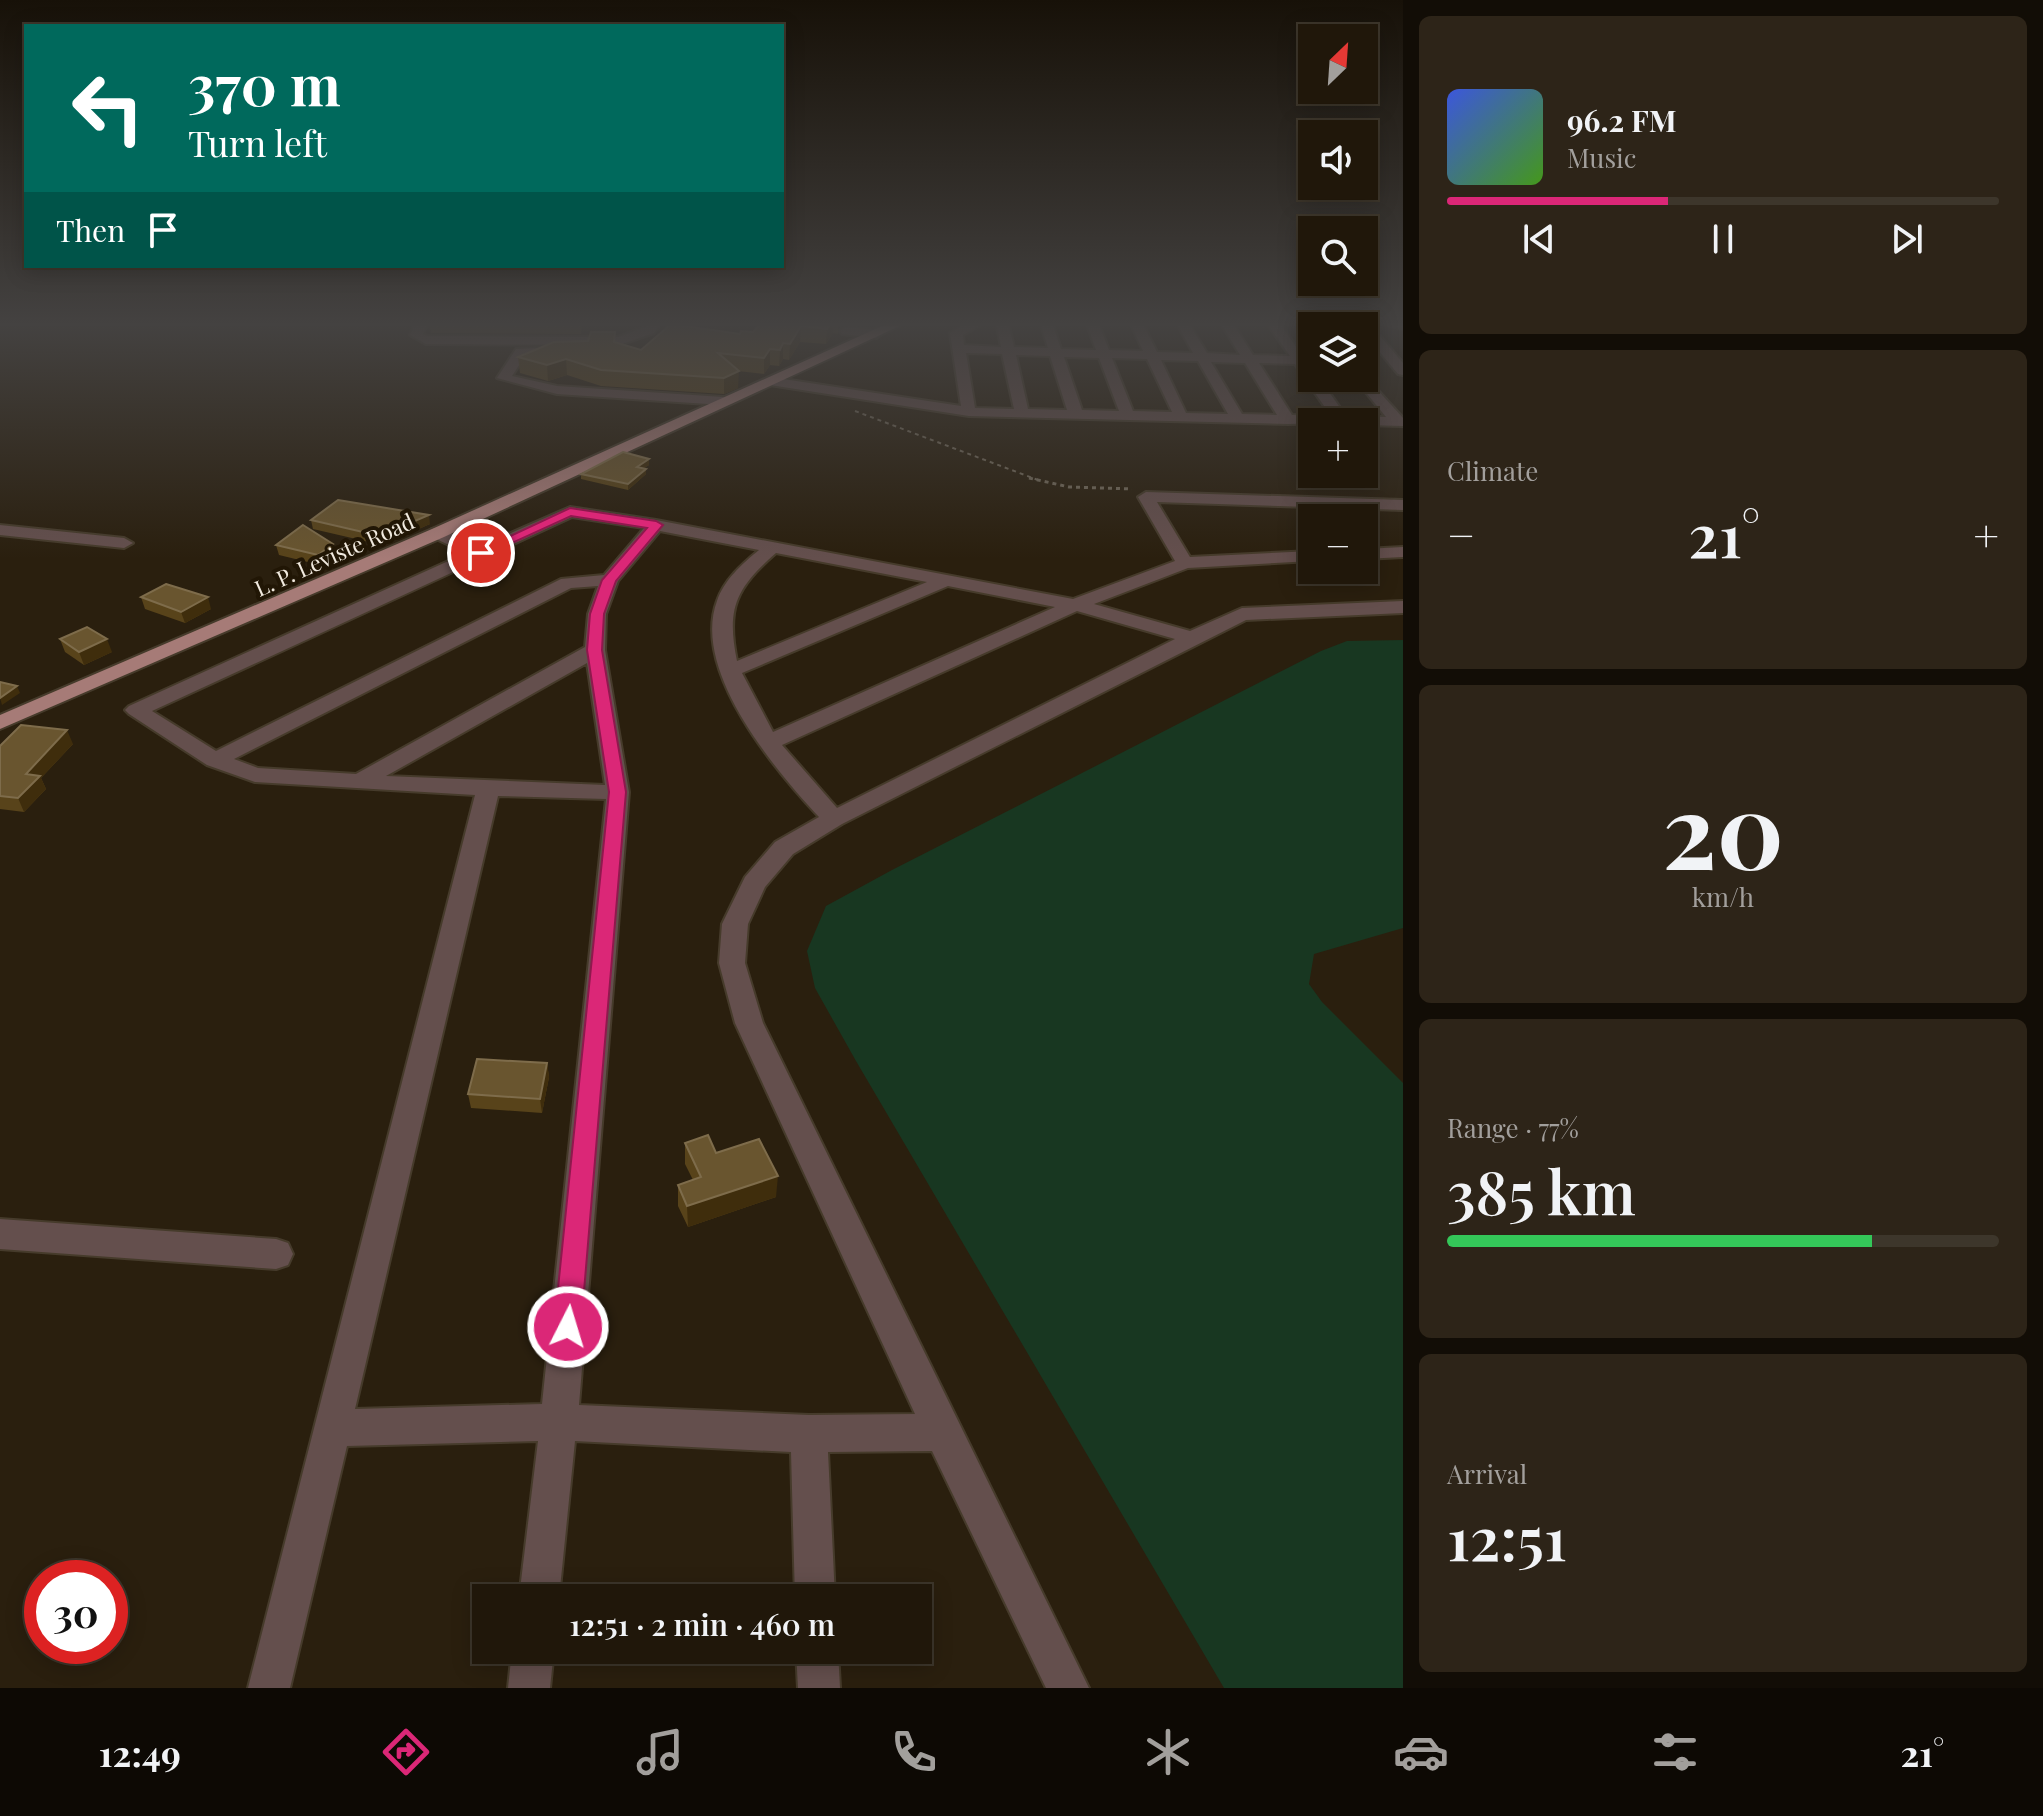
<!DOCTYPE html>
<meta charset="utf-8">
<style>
:root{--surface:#20170a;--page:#2d2418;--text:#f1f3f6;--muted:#a29f9c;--line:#3d362b;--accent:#db2777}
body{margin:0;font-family:"Playfair Display",serif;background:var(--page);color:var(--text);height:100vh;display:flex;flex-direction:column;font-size:30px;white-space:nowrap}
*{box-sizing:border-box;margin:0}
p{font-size:26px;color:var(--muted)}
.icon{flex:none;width:44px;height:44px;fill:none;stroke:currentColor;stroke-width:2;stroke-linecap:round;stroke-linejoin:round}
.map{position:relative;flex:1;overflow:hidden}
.sheet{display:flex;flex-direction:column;gap:16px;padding:16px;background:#120d06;width:640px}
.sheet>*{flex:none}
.top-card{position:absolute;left:24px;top:24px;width:760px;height:244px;border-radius:0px;box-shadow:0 4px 20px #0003,0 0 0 2px var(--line);background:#00695c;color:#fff;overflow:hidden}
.needle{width:52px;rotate:25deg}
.controls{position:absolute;left:1298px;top:24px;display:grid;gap:16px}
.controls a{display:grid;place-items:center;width:80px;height:80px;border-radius:0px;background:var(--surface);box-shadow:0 4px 20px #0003,0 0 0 2px var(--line);font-size:40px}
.speed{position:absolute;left:24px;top:1560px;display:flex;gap:16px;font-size:40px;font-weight:700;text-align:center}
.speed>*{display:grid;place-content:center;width:104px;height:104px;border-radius:50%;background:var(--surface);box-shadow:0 4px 20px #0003,0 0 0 2px var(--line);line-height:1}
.speed .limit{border:12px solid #d22;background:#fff;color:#111}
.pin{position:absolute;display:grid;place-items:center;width:68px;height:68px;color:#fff;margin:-34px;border:4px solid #fff;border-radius:50%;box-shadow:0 2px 8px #0007}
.me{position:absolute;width:88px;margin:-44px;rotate:5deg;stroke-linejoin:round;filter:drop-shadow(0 0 6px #0008)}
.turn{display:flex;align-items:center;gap:28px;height:168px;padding:0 32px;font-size:36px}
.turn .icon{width:104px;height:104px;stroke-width:2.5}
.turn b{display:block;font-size:56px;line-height:68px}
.then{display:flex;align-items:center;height:76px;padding:0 32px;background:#0003;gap:16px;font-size:30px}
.big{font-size:60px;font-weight:600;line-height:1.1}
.sheet .widget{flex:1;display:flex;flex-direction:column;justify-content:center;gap:12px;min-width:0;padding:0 28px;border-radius:12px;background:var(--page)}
.sheet .dial{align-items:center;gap:0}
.dial b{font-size:104px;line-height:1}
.song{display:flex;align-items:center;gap:24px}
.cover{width:96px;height:96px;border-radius:12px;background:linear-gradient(135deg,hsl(230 70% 55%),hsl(100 70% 35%))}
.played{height:8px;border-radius:4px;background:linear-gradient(90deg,var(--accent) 40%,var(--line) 40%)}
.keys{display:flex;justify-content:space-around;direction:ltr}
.heat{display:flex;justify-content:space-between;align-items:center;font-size:44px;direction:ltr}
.charge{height:12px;border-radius:6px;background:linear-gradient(90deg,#34c759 77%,var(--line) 0)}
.trip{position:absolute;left:472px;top:1584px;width:460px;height:80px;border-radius:0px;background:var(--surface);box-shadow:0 4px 20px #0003,0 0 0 2px var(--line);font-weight:600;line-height:80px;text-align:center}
.menu{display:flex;height:128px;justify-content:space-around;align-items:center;background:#0d0904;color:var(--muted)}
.menu .icon{width:56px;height:56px}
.menu .on{color:var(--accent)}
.menu b{font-size:36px;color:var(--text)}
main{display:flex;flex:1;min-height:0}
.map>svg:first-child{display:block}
.green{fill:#183721}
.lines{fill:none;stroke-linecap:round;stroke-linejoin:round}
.minor-casing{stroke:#463b2b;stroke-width:4}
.major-casing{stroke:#463b2b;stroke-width:4}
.path-far1{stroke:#72695a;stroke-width:2;stroke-dasharray:4 4;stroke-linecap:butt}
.path{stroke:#72695a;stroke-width:3;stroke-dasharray:4 4;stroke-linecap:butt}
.minor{fill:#644f4d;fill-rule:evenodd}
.major{fill:#a67b77;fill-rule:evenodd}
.wall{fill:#58431a}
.shaded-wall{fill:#3f2d0c}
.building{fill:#69552f;stroke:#7e6c4b;stroke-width:2}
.route{fill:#db2777;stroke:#8e194d;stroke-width:2}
.labels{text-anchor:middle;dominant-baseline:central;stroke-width:8;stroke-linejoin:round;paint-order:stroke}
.far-street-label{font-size:22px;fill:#f1eadf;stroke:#211605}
</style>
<main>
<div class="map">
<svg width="1403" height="1688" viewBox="0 0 1403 1688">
<rect width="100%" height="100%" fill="#2a1f0e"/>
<path class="green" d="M1403,640v288l-89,26 -5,30 13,18 81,81v605h-179l-368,-627 -41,-73 -8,-37 19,-45 66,-36 429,-219 26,-10z"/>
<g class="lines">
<g class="minor-casing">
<g id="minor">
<path d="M416,322h12l-5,12 5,2 190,1 27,-10 4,-5h12l-7,11 -35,12 -193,-1 -16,-9z"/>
<path d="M969,322h17l-23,13 1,10 37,2 -5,-25h12l6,25 34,1 -8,-26h12l9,27 35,1 -10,-28h12l11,28 34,1 -13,-29h12l15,30 36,1 -17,-31h12l19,31 33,2 -20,-33h12l21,33 37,1 -24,-34h13l24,35h9v8h-3l3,13h7l27,38 40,1 -32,-39h10v-3l39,43v8l-39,-1v-3l-76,2 -319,-8 -199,-31 -7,-4 7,-4 191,29 -11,-73zM966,353l36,1 12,55 -39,-1zM1016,355l34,1 17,54 -39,-1zM1064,357l35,1 20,53 -37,-1zM1112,358l35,1 25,53 -39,-1zM1161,360l37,1 30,53 -42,-1zM1211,362l34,1 32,52 -35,-1zM1259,363l36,1 36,52 -39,-1z"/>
<path d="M1310,322h13l2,4h-12z"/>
<path d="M1355,322h13l35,41v12l-5,-1 -34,-41v-7z"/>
<path d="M1385,322h18v7l-16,-4z"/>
<path d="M846,327l30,3 6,4 -6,4 -34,-4 -2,-3z"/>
<path d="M566,347l5,1v6l-46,2 -13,20 45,10 166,11 7,4 -7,4 -166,-11 -60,-16 19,-29z"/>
<path d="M1146,492l257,8v10l-246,-8 33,55 122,-6v10l-124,7 -94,36 96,27 52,-23 161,-7v12l-157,7 -404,204 -49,30 -28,33 -17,37 -3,39 18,60 326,665h-43l-114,-237 -104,1 7,146h-40l-4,-146 -216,-11 -16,157h-40l19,-157 -191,5 -57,242h-42l227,-893 -220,-13 -48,-17 -78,-51 -4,-4 4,-4 337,-153 -34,-16 -3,-4 3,-4 6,-1 43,18 89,-39 86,13 417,79 102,-38 -37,-64zM572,517l72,11 -40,47 -43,4 -345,172 -64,-40zM660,531l99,19c-17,14 -35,30 -42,51 -26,70 59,170 102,216l-44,25 -30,35 -23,47 -3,39 16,60 180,391 -106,1 -230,-10 50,-613 -24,-142 1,-36 12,-33zM776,553l151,29 -190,79c-11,-53 -1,-73 39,-108zM598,586l-10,28 -3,33 -229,127 -98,-6 -24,-9 337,-171zM948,586l107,21 -282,125 -31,-59zM1077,611l98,28 -338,169 -55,-63zM587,663l18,122 -219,-9zM498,796l108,3 -64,605 -187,5z"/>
<path d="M0,525l124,13 9,5 -9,5 -124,-13z"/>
<path d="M1403,547v10l-39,2v-10z"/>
<path d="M0,1219l276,20 12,4 5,11 -5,11 -12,4 -276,-20z"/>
<path d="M512,1650h42l-4,38h-42z"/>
<path d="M796,1650h42l2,38h-42z"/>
</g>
</g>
<g class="major-casing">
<path id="major" d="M891,322h17l-464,215 -444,192v-14l432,-186z"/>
</g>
<path class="path-far1" d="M855,411l183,69"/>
<path class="path" d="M1029,478l40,9 63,2"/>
<use href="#minor" class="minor"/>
<use href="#major" class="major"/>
</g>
<g class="wall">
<path d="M429,322h153l-1,12 -150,-1z"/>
<path d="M762,322h101l-3,3 -14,-2 -8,5v6l-5,-1 -7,11 -26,-2 -11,18 -6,-1 -4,7 -9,-1 -6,9 -26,-3v17l-14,6 -123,-8 -34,-11 -19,6 -28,-8 -2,-16 70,-16 27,-9v10l26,8 112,-18z"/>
<path d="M649,459v6l-5,3 2,1v5l-18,16 -47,-11v-5z"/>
<path d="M311,520l119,4 -48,21 -69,-16z"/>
<path d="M333,544l2,10 -15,11 -41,-10 -3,-10z"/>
<path d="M141,597l70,12 -26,14 -40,-14z"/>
<path d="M60,639l52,13 -28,13 -19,-13z"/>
<path d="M73,744l-32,34 5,11 -22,23 -24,-3v-63z"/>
<path d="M547,1063l2,14 -7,36 -71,-5 -3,-14z"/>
<path d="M685,1143l31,10 60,44 -88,30 -10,-21v-21l15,-5 -8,-16z"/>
</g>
<g class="shaded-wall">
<path d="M831,322h3l-1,11 -7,11 1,-15z"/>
<path d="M839,322h7l-8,6z"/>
<path d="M801,326l-1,16 -11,18 1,-16z"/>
<path d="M783,343v16l-4,7 1,-16z"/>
<path d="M770,349v16l-6,9v-16z"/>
<path d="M566,359l1,16 -19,6 -1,-16z"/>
<path d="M739,371l-1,17 -14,6v-16z"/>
<path d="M649,459v6l-12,8v-6z"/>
<path d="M646,469v5l-18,16v-6z"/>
<path d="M429,515l1,9 -48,21 -2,-9z"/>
<path d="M333,544l2,10 -15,11 -2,-10z"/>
<path d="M208,597l3,12 -26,14 -4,-11z"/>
<path d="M107,639l5,13 -28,13 -5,-13z"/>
<path d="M17,686l3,7 -18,12 -2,-7z"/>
<path d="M67,730l6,14 -32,34 5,11 -22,23 -6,-14 8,-24z"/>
<path d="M547,1063l2,14 -7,36 -2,-14z"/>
<path d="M778,1176l-2,21 -88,30 -1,-21z"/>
</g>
<g class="building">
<path d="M762,322h69l-4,7 -26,-3 -11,18 -7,-1 -3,7 -10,-1 -6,9 -46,-5 21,18 -15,7 -123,-8 -35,-11 -19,6 -29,-8 36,-15 34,-1 3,-9h24l-1,10 27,8 30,-26 69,10 1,-3 12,1z"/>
<path d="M623,452l26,7 -12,8 9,2 -18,15 -47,-10z"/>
<path d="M338,500l91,15 -49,21 -69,-16z"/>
<path d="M303,525l30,19 -15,11 -42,-10z"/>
<path d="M166,584l42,13 -27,15 -40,-15z"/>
<path d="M87,627l20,12 -28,13 -19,-13z"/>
<path d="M0,682l17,4 -17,12z"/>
<path d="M21,725l46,5 -41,44 14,2 -22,22 -18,-2v-50z"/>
<path d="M477,1059l70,4 -7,36 -72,-5z"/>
<path d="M708,1135l8,18 43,-14 19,37 -91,30 -9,-21 23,-8 -16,-34z"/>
</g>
<linearGradient id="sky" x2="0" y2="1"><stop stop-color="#171108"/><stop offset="0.58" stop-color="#444241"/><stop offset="1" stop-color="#444241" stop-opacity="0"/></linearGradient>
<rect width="1403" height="559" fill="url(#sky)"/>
<path class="route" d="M570,508l86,13 7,4 -47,56 -12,33 -2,36 24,142 -45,535 -4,9 -9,4 -10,-4 -4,-9 55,-535 -22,-142 3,-36 12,-34 45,-52 -76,-12 -85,39 -12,-2z"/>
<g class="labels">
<g class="far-street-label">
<text transform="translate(334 554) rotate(-24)">L. P. Leviste Road</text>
</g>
</g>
</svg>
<div class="controls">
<a><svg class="needle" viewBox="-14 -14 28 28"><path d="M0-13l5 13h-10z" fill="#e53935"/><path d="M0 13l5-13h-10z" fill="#a29f9c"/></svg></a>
<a><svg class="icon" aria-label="sound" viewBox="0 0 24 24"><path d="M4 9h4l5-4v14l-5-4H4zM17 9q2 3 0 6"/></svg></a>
<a><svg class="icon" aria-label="search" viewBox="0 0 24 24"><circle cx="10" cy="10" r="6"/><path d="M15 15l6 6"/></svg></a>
<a><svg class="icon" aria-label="layers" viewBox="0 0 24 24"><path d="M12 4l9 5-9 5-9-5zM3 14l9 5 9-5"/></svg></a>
<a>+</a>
<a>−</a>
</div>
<div class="speed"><div class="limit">30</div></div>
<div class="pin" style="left:481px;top:553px;background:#d93025"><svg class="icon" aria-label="arrive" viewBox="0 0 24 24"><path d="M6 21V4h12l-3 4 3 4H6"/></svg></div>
<svg class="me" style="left:568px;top:1327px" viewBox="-20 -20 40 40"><circle r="17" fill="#db2777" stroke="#fff" stroke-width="3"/><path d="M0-11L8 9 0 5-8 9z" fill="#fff"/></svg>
<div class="trip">12:51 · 2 min · 460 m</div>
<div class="top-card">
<div class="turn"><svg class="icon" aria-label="left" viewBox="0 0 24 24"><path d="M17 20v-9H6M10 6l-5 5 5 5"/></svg><div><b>370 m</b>Turn left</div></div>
<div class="then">Then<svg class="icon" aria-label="arrive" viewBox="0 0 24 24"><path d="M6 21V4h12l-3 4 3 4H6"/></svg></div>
</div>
</div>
<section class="sheet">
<div class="widget">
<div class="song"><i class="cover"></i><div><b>96.2 FM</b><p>Music</p></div></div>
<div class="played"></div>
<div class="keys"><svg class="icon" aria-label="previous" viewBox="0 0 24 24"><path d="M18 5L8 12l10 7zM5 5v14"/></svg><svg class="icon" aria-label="pause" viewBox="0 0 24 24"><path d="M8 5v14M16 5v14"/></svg><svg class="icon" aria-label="next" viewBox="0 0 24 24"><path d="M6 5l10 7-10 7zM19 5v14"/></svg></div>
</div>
<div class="widget"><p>Climate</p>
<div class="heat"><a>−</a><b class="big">21°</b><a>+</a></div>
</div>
<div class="widget dial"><b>20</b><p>km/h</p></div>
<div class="widget"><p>Range · 77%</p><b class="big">385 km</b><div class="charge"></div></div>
<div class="widget"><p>Arrival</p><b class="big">12:51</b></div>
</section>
</main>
<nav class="menu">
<b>12:49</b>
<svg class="icon on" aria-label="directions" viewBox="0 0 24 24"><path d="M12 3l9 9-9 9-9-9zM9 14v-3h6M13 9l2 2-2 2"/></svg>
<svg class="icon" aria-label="music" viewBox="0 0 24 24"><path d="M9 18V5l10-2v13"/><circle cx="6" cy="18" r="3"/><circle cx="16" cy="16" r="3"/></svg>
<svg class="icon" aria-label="phone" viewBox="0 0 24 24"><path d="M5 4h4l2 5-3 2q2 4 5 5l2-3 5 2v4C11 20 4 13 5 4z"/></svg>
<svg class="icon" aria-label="climate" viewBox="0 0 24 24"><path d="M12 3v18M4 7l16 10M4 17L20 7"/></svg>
<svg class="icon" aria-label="car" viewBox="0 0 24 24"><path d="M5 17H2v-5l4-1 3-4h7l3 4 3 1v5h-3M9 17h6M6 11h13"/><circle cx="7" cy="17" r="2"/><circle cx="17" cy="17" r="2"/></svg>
<svg class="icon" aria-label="filters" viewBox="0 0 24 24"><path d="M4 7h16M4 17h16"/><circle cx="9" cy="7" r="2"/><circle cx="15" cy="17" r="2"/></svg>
<b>21°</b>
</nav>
